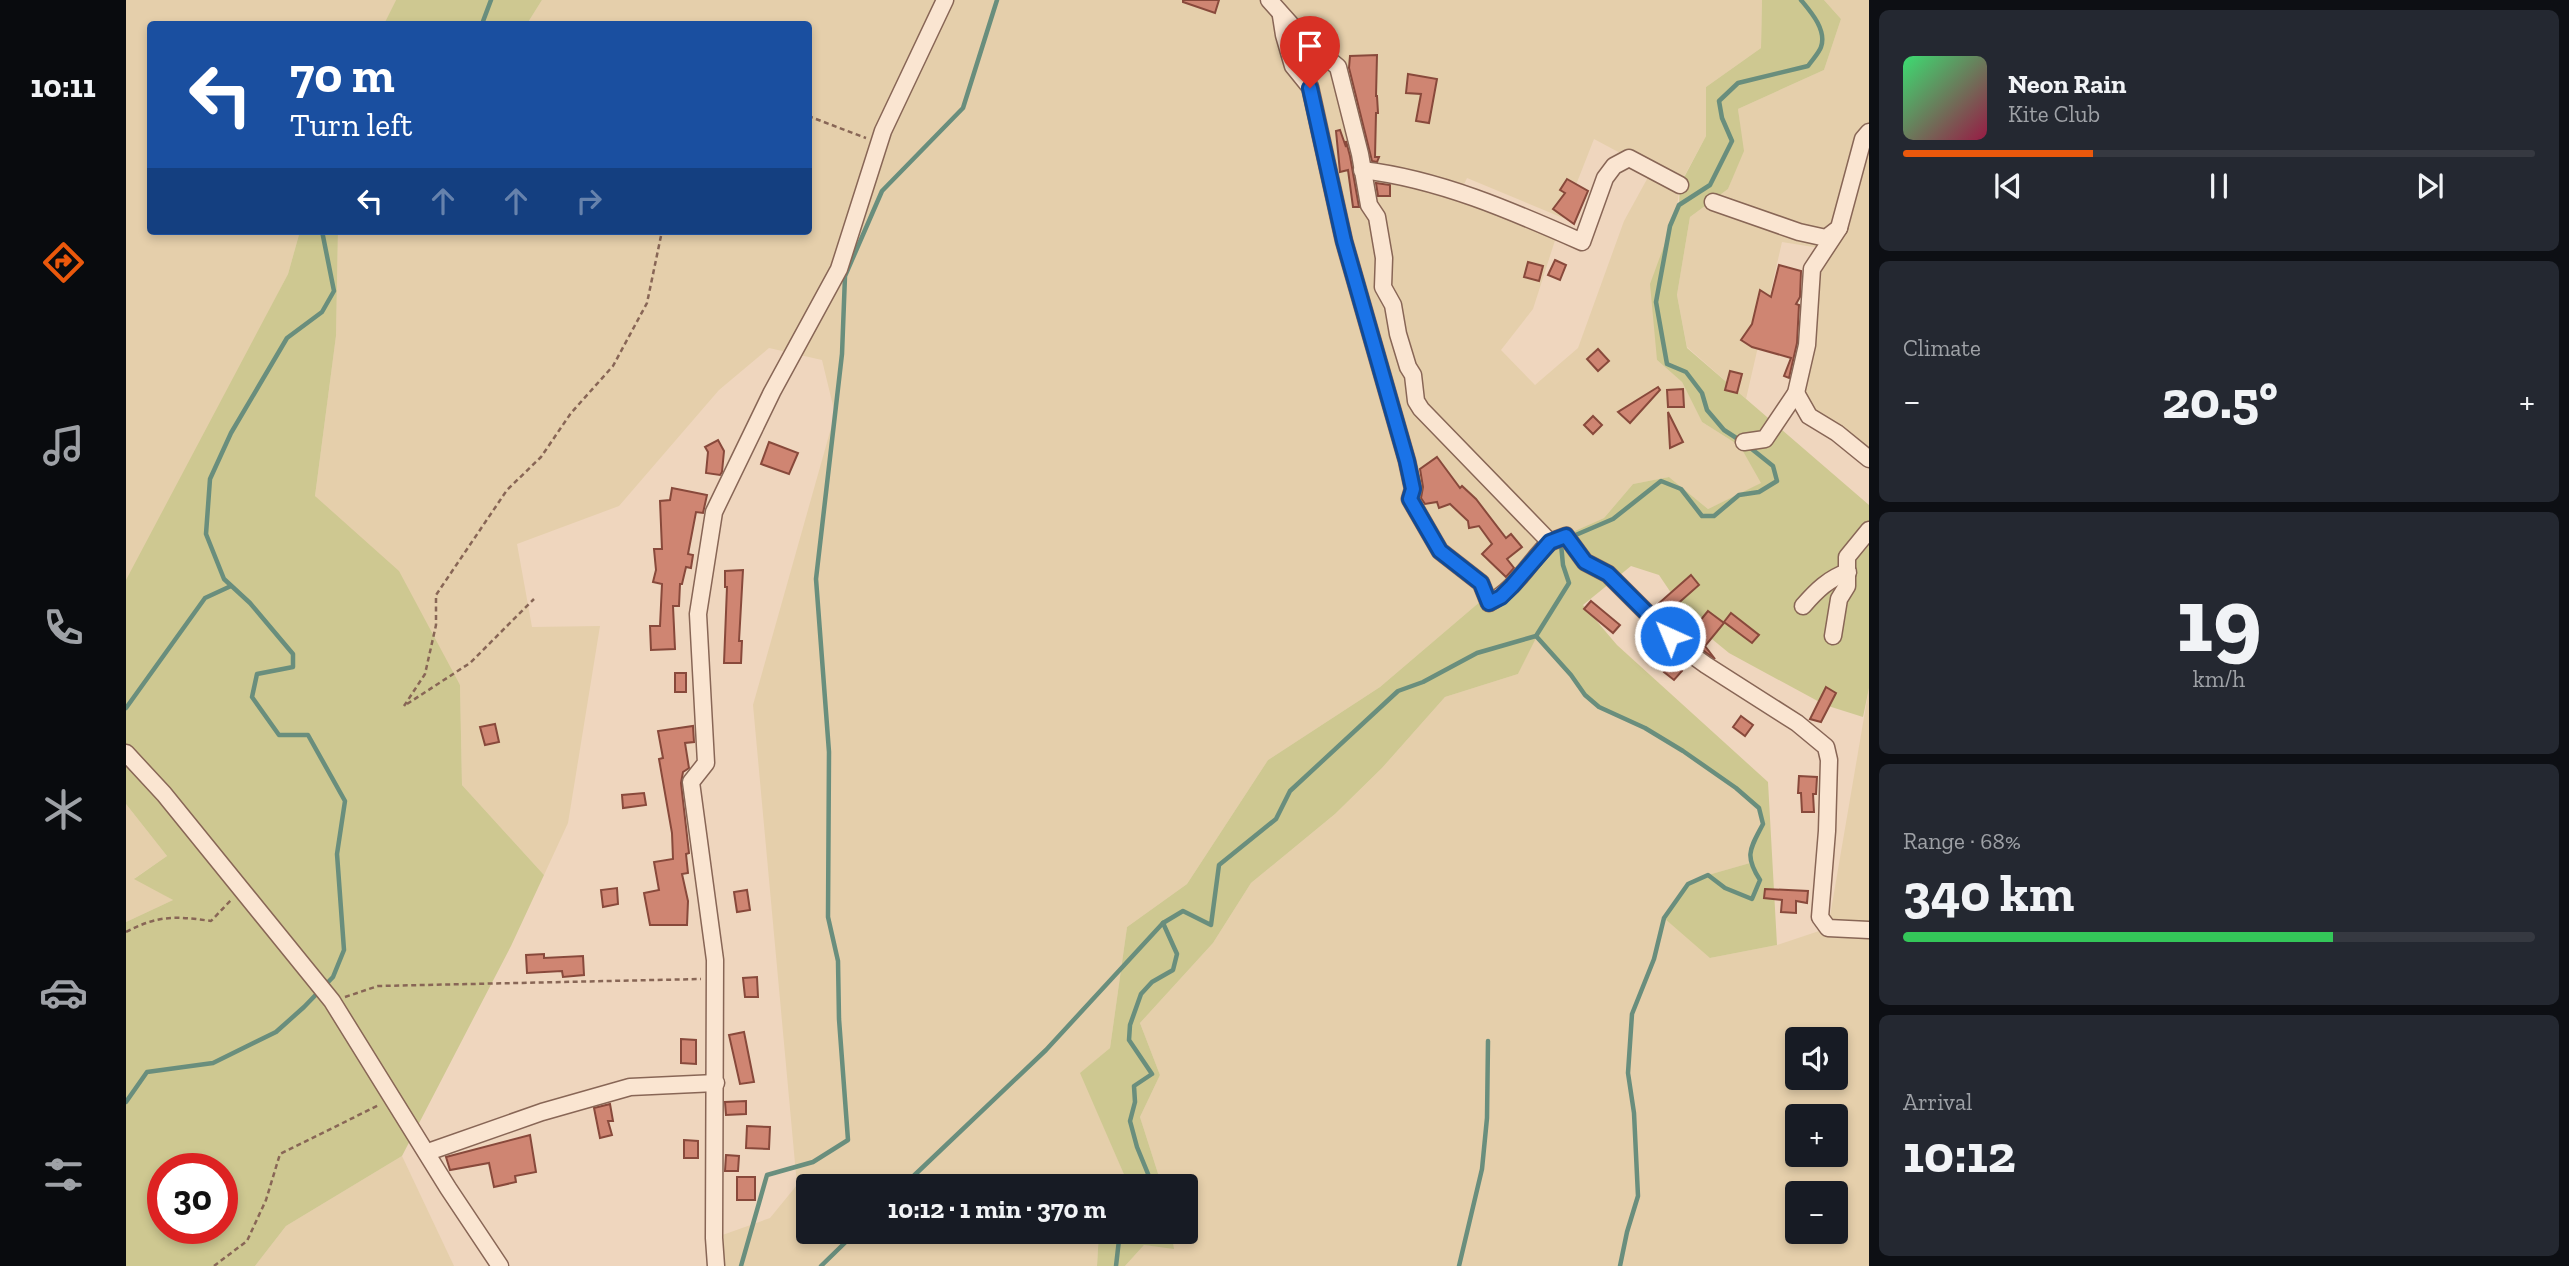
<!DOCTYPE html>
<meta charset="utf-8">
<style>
:root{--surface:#171b24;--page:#242831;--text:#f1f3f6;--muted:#9ea1a6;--line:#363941;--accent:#ea580c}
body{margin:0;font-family:"Zilla Slab",serif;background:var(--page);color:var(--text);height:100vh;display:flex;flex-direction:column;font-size:26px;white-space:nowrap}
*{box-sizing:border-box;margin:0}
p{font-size:23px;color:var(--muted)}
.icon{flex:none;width:38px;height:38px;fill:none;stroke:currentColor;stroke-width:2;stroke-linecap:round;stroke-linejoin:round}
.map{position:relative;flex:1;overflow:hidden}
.side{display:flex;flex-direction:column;gap:10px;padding:10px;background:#0d0f14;width:700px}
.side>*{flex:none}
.guide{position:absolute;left:21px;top:21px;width:665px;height:214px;border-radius:7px;box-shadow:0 4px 10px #0003;background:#1a4fa0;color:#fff;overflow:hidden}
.fabs{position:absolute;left:1659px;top:1027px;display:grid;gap:14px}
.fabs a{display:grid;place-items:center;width:63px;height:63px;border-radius:7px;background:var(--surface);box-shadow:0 4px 10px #0003;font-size:35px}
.speed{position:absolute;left:21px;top:1153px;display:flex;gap:14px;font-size:35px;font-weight:700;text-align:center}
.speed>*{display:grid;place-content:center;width:91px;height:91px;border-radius:50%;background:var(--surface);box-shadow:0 4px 10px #0003;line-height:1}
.speed .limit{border:10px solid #d22;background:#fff;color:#111}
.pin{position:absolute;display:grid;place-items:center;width:60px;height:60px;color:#fff;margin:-72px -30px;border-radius:50% 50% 50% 0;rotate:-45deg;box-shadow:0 0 7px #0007}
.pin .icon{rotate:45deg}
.me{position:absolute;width:77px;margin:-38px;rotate:316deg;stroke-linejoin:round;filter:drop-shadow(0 0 5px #0008)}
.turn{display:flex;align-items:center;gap:24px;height:147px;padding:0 28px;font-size:32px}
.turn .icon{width:91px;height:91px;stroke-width:2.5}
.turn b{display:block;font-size:49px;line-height:60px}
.lanes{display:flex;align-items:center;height:66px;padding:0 28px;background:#0003;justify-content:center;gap:35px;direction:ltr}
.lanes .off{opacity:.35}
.big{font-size:52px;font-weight:800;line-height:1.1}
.side .tile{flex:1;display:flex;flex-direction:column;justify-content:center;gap:10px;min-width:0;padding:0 24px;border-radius:10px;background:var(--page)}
.side .dial{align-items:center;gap:0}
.dial b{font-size:91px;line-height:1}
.song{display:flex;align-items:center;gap:21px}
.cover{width:84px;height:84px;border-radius:10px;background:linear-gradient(135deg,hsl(140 70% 55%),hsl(340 70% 35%))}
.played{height:7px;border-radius:4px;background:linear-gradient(90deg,var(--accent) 30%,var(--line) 30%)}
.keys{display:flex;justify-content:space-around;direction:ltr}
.heat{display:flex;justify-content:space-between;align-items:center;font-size:38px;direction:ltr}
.charge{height:10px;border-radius:5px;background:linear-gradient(90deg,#34c759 68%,var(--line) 0)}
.trip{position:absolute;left:670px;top:1174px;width:402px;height:70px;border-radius:7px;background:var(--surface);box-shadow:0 4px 10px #0003;font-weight:800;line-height:70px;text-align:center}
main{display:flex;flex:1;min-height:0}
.dock{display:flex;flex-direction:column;width:126px;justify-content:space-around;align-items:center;background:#090b0e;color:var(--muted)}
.dock .icon{width:49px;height:49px}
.dock .current{color:var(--accent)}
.dock b{font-size:32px;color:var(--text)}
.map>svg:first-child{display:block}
.farmland{fill:#e5cfab;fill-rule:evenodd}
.green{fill:#cec891;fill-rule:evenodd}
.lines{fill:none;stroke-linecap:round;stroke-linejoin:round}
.stream{stroke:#698e7d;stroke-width:4.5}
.building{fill:#cf8572;stroke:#88493b;stroke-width:2}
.minor-casing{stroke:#886656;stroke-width:19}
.path{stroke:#886656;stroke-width:2.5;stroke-dasharray:5 3.5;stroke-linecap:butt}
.minor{stroke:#fae5d1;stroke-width:16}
.route-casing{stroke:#114b97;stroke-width:18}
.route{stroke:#1a73e8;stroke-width:12}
</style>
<main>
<nav class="dock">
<b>10:11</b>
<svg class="icon current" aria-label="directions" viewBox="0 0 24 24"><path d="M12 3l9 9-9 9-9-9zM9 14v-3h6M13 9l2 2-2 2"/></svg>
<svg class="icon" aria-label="music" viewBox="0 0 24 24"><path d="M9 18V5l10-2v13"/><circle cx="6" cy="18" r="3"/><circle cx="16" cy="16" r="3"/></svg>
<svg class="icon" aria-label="phone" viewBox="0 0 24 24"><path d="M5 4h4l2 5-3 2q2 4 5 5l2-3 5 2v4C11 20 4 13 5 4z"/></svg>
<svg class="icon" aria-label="climate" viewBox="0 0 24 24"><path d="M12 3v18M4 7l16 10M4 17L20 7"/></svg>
<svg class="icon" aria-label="car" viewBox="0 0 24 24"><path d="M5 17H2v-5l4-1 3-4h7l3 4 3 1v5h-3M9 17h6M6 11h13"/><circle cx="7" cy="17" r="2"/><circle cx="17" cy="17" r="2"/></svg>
<svg class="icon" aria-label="filters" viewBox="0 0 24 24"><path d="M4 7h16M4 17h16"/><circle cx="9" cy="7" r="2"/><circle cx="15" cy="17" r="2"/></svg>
</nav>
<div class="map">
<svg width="1743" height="1266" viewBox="0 0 1743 1266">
<rect width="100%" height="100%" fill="#efd6be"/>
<g class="farmland">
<path d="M0,0h270l-12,24h-234v207h150l-12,43 -162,315z"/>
<path d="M416,0h1220l-1,48 -55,39v49l-26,48 -23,176 25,22 20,40 38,24 22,37 -54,26 -39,-32 -36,7 -29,34 -54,24 -170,145 -112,73 -81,124 -60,43 -17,121 -29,25 48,113h-321v46h291l-2,34h-381l-2,-28 56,-20 27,-33 -44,-480 82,-291 -13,-54 -53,-12 -50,42 -100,116 -102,38 15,83 68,-1 -32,197 -24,52 -82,-90 -2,-100 -145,-189 21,-160 2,-105h470v-207h-281zM1468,139l58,31 -28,51 -46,127 -43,37 -34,-35 32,-41 25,-78 -100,-34 9,-19 96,40z"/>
<path d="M1698,0h45v459l-73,-66 13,-92 17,-52 -44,-7 -36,157 -59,-52 -10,-52 13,-78 38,-28 15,-38 -5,-42 86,-39 17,-51z"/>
<path d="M1410,636l35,39 14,20 14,12 46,21 38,23 53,37 23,20 4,16 -11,22 -2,17 -42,12 2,83 67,-13 51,-17 41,-240v578h-744l19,-21 29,3 -2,-16h15v-46h-24l-22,-69 20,-42 -20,-52 73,-80 38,-60 84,-69 47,-46 63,-71 73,-23zM1671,1040h39v38h-39zM1671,1116h39v39h-39zM1671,1194h39v38h-39z"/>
<path d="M0,804l41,52 -32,22 38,22 -47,22z"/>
<path d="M276,1156l52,110h-199l31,-40z"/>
</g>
<g class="green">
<path d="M270,0h146l-15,24h-143z"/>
<path d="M1636,0h62l17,19 -17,51 -86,39 6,42 -16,38 -38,28 -13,78 10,53 182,157v183l-6,29 -38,-12 -96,-52 -39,-32 -31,-46 -28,-9 -48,39 34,40 151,137 9,163 -67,13 -46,-40 24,-34 20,-9 42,-12 2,-17 11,-22 -4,-16 -23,-20 -53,-37 -38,-23 -46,-21 -14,-12 -14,-20 -34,-39 -19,38 -73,23 -63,71 -47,46 -84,69 -38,60 -73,80 20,52 -20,42 22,69h-33l-49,-113 30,-25 17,-121 60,-43 81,-124 112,-73 170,-145 54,-24 29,-34 36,-7 39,32 53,-26 -21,-37 -38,-24 -20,-40 -25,-22 -7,-76 29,-79 1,-20 26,-49v-49l55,-39z"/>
<path d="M174,231h38l-2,105 -21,160 84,75 61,114 2,100 82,90 -33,71 -109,210 -116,70 -31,40h-129v-344l47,-22 -39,-21 33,-23 -41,-52v-224l162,-306zM37,1169h59v59h-59z"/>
<path d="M973,1232h72l3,17 -30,-4 -19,21h-28z"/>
</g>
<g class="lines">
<g class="stream">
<path d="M356,24l9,-24"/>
<path d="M1615,441l-17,-11 -17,-20 -5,-17 -16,-21 -19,-8 -11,-62 14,-76 9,-21 31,-20 22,-44 -10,-23 -3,-17 19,-18 70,-17c4,-6 11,-13 13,-19 6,-17 -10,-35 -20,-47"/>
<path d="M1445,537l42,-18 48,-38 20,8 21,27h12l25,-21 20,-3 18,-11 -4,-15 -25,-20"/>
<path d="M1410,636l35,39 14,20 14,12 46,21 38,23 53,37 23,20 4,16c-13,25 -19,31 -3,56l-8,19 -27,-11 -17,-13 -20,9 -24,34 -10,41 -22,55 -4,59 6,40 4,83 -11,36 -7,34"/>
<path d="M0,708l79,-110 26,-12"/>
<path d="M0,1102l21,-30 66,-9 63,-31 28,-25 29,-30 11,-27 -7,-96 8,-53 -37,-66h-29l-27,-38 5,-23 36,-7v-13l-43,-51 -26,-24 -18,-45 4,-55 21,-46 56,-95 35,-26 12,-21 -12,-60"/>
<path d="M777,1186l143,-136 117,-127"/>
<path d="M1027,1186l-16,-39 -7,-26 5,-19 -1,-16 18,-12 -23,-34 1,-15 11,-31 11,-12 21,-12 4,-16 -14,-31 20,-12 28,14 8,-60 57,-46 14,-28 108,-100 25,-9 54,-29 59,-17 33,-53 -6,-18 -2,-21"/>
<path d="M615,1266l26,-91 46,-13 35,-22 -9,-121 -1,-58 -10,-44 1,-165 -13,-173 26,-225 3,-78 37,-85 81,-83 34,-108"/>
<path d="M695,1266l35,-34"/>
<path d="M990,1266l3,-26 27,-6 18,7v-9"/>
<path d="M1333,1266l23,-97 5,-51 1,-77"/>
</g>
</g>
<g class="building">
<path d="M1057,0h36l-4,13 -32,-11z"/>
<path d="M1251,55l-1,41h1l1,17h-2l-1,44h4l-2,5 -5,-1 -23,-93 1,-12z"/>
<path d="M1282,74l29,5 -8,44 -13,-2 5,-27 -15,-1z"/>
<path d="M1214,130l6,17v-6l4,15 9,51h-6l-5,-37 -8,2 -4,-41z"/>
<path d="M1441,179l21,12 -14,33 -21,-15 12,-16 -5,-3z"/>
<path d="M1250,183l14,2v11h-12z"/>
<path d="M1429,260l11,5 -6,15 -12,-5z"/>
<path d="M1402,262l15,4 -4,15 -15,-4z"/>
<path d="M1653,265l22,6 -1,26 -4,7 3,1 -2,38 -8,35 -5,-2 7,-18 -39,-11 -11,-7 11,-16 8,-34 11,7z"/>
<path d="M1472,349l11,12 -11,10 -11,-12z"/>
<path d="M1604,371l12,3 -5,19 -12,-3z"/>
<path d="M1532,387l2,3 -30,33 -12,-11z"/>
<path d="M1557,389l1,18h-16l-1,-17z"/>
<path d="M1542,412l15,30 -13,6z"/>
<path d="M1467,416l9,9 -9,9 -9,-9z"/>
<path d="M592,440l6,11 -2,21 -2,3 -14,-2 2,-21 -3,-5z"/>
<path d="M643,442l29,11 -9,21 -28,-10z"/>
<path d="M1311,457l23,31 2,-2 14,13 30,39 5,-4 11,13 -15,12 7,9 -8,9 -24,-23 10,-10 -13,-18 -10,2 -1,-7 -18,-17 -11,4 -2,-6 -12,2 -4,-6 2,-11 -3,-18z"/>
<path d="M546,488l35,7 -4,18 -7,-1 -8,42 5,1 -2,13 -5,-1 -4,17h-2l-1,22h-6l2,43 -24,1 -1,-24h10l2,-42 -9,-2 3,-12 -2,-21h8l-2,-48 10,-1z"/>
<path d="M617,570l-4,71h3l-1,22h-17l3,-76h-2v-16z"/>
<path d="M1565,575l8,10 -33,29 -8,-10z"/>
<path d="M1465,601l29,24 -7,8 -29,-24z"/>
<path d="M1582,611l16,12 -19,23 10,13 -29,-21z"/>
<path d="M1605,613l28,22 -7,8 -28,-21z"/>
<path d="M1545,663l11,8 -8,9 -10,-8z"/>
<rect x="549" y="673" width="11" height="19"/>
<path d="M1700,687l10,6 -15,29 -11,-3z"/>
<path d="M1615,716l12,9 -8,11 -12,-9z"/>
<path d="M369,724l4,18 -14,3 -5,-18z"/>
<path d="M567,726l1,16 -9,1 4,25 -6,4 -2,11 8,70 -3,1 2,19 -6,1 6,27 -1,24h-37l-6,-32 15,-3 -5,-28 19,-3 -1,-26 -13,-74 4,-1 -5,-27z"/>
<path d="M1673,776l18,1 -1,17h-3l1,18h-12l-1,-19h-3z"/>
<path d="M518,793l2,12 -23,3 -1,-13z"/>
<path d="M491,888l1,16 -15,3 -2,-17z"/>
<path d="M1639,889l43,2 -1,12 -11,-2v12l-15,-1 1,-12 -18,-2z"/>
<path d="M621,890l3,20 -13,2 -3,-20z"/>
<path d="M418,954v4l39,-2 1,19 -21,2 -1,-6 -35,2 -1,-18z"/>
<path d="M631,977l1,20h-13l-2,-19z"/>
<path d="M618,1032l10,50 -14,2 -11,-49z"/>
<path d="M555,1039l15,1v24l-15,-1z"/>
<path d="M620,1101v13l-20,1 -1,-13z"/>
<path d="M484,1104l3,17h-5l4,14 -12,3 -6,-30z"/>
<path d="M621,1126l23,1 -1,22 -23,-1z"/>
<path d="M404,1135l6,37 -21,4 1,6 -22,5 -5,-24 -39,7 -4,-13z"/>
<path d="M558,1140l14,1v17h-14z"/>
<path d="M600,1155l13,1 -1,15h-13z"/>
<rect x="611" y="1177" width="18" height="23"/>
</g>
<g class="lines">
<g class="minor-casing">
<g id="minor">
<path d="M1143,0l34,38 35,29 22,87 9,51 8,12 7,41 -1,29 10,18 5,29 10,33 5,8 3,26 5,8 129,133 16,-6 19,26 23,12 73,73 25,18 91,58 29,24 3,13 -2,71 -7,86 8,11 41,2"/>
<path d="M1155,16l3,19 9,31 17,21 34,154 63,220 6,28 -3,10 30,52 41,32 8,20c27,-14 40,-41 61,-61"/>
<path d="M1236,170c77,9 150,41 220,72l23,-64 9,-12 15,-8 51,27"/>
<path d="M1587,202l86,30 27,6 13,-10 24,-89 6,-7"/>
<path d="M1670,393l13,23 28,17 32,26"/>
<path d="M1618,442l21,-3 31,-46 11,-48 5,-76 27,-41"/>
<path d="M1677,606c13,-15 26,-28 45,-34"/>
<path d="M1707,636l6,-37 8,-13v-29l22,-27"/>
<path d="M0,753l38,41 168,207 116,187 52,78"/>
<path d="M302,1152l114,-40 88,-25 86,-4"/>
<path d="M590,1266l-2,-28 1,-278 -24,-178 15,-19 -8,-149 16,-102 58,-120 67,-123 44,-138 62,-131"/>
</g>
</g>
<g class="path">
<path d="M682,116l58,22"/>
<path d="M281,704l63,-41 64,-64"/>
<path d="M278,706l21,-32 11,-49v-30l71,-105 34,-33 30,-44 42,-47 34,-63 15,-72"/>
<path d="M0,932c32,-17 50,-16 85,-11l21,-22"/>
<path d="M219,997l33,-11 323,-7"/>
<path d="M88,1266l33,-25 19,-41 14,-46 99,-49"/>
</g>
<use href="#minor" class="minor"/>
</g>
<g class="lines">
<g class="route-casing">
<path id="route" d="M1184,88l34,153 63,220 6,28 -3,10 30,52 41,32 8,20 12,-6 11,-11 38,-44 16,-6 19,26 23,12 62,62"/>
</g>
<use href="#route" class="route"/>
</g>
</svg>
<div class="fabs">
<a><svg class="icon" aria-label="sound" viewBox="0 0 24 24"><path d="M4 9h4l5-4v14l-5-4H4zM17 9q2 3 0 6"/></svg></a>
<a>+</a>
<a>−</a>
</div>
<div class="speed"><div class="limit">30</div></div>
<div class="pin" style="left:1184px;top:88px;background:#d93025"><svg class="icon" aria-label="arrive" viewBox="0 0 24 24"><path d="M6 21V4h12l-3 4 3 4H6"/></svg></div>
<svg class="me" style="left:1544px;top:636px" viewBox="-20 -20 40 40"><circle r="17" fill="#1a73e8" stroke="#fff" stroke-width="3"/><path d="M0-11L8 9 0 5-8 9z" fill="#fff"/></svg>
<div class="trip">10:12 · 1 min · 370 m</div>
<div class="guide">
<div class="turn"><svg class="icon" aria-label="left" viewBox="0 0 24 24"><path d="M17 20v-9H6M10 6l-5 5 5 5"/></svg><div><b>70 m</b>Turn left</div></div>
<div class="lanes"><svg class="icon" aria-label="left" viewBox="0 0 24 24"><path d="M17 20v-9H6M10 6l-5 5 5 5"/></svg><svg class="icon off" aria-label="ahead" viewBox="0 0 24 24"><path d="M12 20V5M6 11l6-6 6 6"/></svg><svg class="icon off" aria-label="ahead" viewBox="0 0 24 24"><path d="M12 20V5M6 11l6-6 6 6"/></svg><svg class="icon off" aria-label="right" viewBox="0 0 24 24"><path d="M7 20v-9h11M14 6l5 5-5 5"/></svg></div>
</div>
</div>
<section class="side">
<div class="tile">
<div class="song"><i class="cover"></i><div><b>Neon Rain</b><p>Kite Club</p></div></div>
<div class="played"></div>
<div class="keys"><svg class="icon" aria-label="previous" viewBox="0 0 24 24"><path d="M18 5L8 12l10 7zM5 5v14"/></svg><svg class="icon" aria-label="pause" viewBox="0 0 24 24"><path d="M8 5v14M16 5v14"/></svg><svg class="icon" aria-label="next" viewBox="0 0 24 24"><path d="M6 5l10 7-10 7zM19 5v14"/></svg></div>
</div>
<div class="tile"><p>Climate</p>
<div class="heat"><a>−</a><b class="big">20.5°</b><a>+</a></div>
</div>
<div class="tile dial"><b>19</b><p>km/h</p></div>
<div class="tile"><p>Range · 68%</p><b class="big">340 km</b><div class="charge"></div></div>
<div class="tile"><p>Arrival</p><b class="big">10:12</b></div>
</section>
</main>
